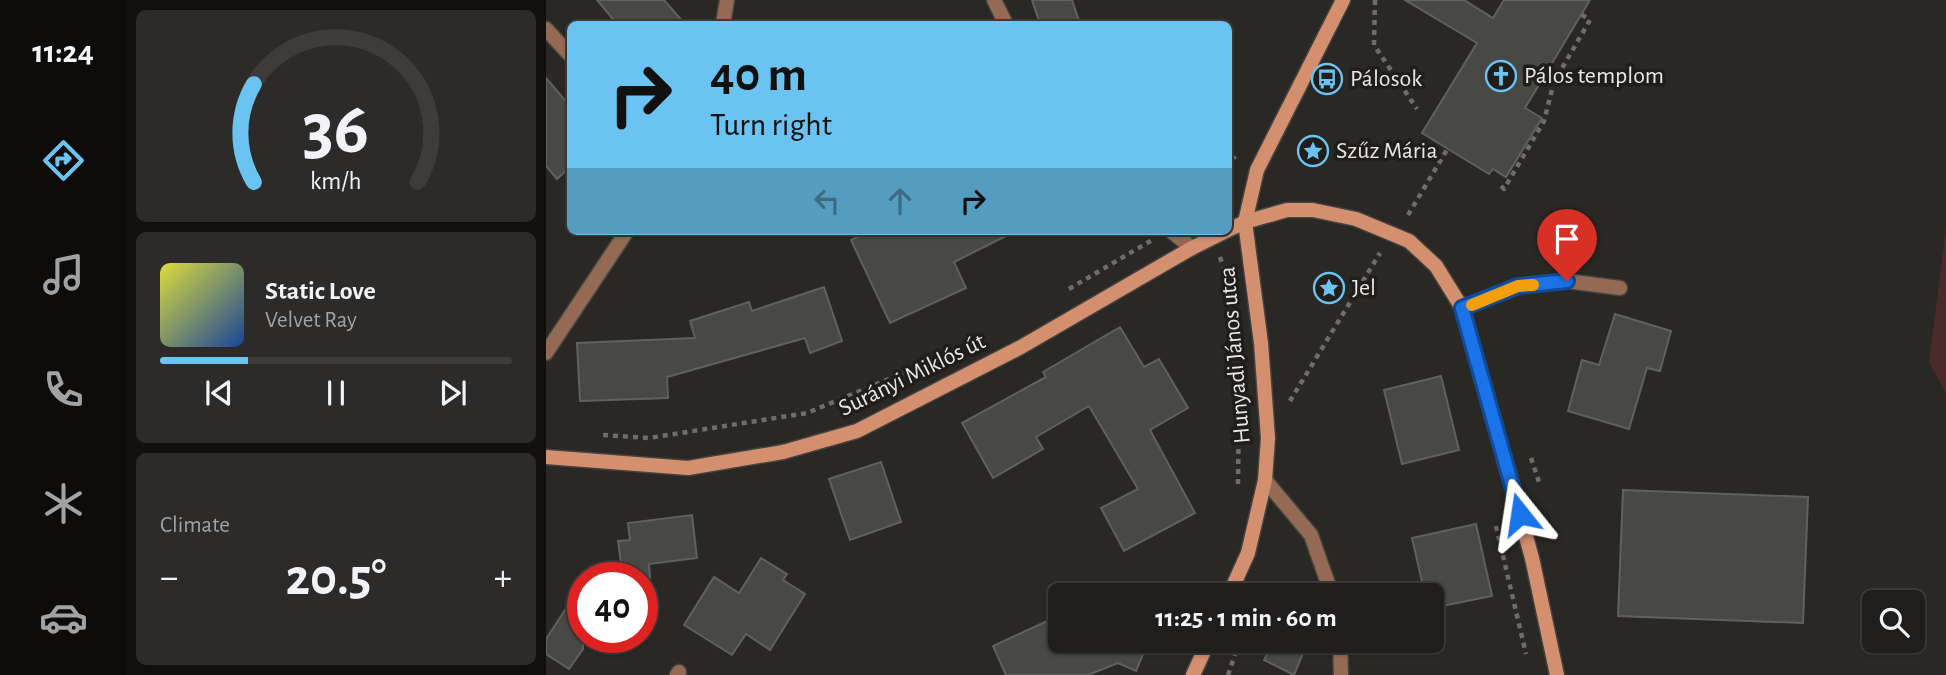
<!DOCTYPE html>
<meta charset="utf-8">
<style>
:root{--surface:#201e1c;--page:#2d2b29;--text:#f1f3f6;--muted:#a2a2a3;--line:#3d3c3b;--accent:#6ac3f1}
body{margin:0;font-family:"Alegreya Sans",sans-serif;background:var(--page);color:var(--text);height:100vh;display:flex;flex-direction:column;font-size:26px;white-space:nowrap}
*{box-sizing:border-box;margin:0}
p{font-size:23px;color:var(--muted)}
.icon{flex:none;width:38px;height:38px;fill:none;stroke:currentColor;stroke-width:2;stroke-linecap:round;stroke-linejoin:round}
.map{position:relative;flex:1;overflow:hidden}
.details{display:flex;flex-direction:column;gap:10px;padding:10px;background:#12100f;width:420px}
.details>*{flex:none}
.guide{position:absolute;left:21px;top:21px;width:665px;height:214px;border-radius:10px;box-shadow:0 2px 5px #0004,0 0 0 2px var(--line);background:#6ac3f1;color:#111;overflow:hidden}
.fabs{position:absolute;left:1316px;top:590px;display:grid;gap:14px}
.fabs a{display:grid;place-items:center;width:63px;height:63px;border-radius:10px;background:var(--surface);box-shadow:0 2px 5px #0004,0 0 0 2px var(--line);font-size:35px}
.speed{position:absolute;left:21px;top:562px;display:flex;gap:14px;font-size:35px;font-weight:700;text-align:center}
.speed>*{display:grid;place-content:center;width:91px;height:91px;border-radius:50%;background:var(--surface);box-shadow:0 2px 5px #0004,0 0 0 2px var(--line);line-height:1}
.speed .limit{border:10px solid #d22;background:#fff;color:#111}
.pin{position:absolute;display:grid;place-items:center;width:60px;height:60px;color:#fff;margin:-72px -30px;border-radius:50% 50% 50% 0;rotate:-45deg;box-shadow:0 0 7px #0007}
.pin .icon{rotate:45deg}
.me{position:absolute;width:77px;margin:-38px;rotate:345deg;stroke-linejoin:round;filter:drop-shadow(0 0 5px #0008)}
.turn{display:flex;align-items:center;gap:24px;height:147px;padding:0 28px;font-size:32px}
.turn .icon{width:91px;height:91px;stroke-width:2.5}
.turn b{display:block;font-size:49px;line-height:60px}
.lanes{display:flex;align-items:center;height:66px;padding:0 28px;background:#0003;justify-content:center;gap:35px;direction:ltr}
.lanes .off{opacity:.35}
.big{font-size:52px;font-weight:700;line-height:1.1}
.details .tile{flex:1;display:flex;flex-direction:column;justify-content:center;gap:10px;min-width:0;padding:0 24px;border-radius:10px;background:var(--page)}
.details .dial{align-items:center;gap:0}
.dial svg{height:182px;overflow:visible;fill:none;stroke:var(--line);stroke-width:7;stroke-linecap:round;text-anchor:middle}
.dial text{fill:var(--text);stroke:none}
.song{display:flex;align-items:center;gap:21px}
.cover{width:84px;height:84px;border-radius:10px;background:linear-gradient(135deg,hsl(60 70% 55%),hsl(220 70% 35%))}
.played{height:7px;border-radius:4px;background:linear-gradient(90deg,var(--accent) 25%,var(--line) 25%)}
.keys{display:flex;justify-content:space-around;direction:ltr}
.heat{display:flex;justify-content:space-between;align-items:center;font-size:38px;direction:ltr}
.trip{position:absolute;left:502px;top:583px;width:396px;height:70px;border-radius:10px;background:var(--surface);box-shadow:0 2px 5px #0004,0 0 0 2px var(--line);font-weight:700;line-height:70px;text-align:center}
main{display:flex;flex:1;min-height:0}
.tab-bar{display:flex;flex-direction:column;width:126px;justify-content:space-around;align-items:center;background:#0d0c0b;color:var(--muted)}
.tab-bar .icon{width:49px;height:49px}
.tab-bar .on{color:var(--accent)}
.tab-bar b{font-size:32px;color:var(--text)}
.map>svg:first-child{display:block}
.green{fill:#4c292b}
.building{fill:#484844;stroke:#60605c;stroke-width:2}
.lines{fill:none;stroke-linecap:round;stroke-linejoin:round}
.lane-casing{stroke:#454340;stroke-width:17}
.street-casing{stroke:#454340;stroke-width:17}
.secondary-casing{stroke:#454340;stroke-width:17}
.path{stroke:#6f6d6b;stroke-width:4.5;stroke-dasharray:5 5;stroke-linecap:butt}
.lane{stroke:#956a55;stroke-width:14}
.street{stroke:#956a55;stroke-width:14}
.secondary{stroke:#d38f6e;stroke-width:14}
.route-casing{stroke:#114b97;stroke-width:18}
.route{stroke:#1a73e8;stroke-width:12}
.slow{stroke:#f59e0b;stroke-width:12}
.labels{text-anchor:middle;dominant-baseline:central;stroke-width:7;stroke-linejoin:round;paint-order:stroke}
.poi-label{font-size:24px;fill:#e8e7e5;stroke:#201e1b;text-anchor:start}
.street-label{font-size:24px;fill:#e8e7e5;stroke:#201e1b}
</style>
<main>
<nav class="tab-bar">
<b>11:24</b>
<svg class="icon on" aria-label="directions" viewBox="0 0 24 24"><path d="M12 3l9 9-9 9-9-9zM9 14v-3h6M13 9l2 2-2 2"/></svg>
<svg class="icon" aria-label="music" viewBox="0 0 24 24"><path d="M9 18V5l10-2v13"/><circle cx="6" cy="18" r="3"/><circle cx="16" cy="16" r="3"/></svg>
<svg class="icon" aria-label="phone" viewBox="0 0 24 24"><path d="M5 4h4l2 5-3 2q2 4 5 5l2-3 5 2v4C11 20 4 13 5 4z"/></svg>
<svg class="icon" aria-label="climate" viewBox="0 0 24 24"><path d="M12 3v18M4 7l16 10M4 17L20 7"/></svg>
<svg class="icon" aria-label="car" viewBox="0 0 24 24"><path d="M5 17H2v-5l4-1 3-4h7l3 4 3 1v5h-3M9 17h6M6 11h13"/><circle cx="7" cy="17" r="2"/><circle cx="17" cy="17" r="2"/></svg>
</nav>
<section class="details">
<div class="tile dial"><svg viewBox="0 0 100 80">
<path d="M14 69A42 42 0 1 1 86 69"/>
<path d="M14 69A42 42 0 0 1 14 26" stroke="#6ac3f1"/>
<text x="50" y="56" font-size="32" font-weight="700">36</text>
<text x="50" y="72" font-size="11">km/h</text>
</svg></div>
<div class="tile">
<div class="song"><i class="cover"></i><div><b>Static Love</b><p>Velvet Ray</p></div></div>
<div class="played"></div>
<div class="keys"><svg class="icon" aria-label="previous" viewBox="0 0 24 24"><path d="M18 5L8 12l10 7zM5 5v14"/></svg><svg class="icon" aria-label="pause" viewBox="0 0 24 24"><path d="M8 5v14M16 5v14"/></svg><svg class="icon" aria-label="next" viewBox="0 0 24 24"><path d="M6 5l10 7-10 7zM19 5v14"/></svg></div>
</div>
<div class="tile"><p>Climate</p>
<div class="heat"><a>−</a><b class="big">20.5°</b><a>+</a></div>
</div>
</section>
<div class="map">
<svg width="1400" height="675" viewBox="0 0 1400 675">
<rect width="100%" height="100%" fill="#2a2825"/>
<path class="green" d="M1400,229v164l-17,-31z"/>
<g class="building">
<path d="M51,0h67l21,24h-68z"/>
<path d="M486,0h40l8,24h-40z"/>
<path d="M859,0h59l29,18 11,-18h86l-65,108 17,10 -36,59 -13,-8 -4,5 -67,-41 55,-90z"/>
<path d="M0,78l24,28v61l-13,12 -11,-13z"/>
<path d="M323,231h147l-62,31 12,26 -76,35 -39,-83z"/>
<path d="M278,287l18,54 -32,12 -5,-15 -138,39 1,21 -88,3 -3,-58 118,-5 -5,-17 59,-19 3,9z"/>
<path d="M1069,314l56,17 -11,40 -13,-3 -18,61 -61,-18 14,-51 17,5z"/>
<path d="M574,327l24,40 15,-8 29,49 -38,22 45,83 -71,38 -23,-43 37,-19 -49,-83 -53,31 7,12 -50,29 -31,-55 84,-46 -3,-5z"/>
<path d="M895,376l18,74 -57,14 -18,-74z"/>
<path d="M335,462l20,60 -51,18 -21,-61z"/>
<path d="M1077,490l185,7 -5,126 -185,-7z"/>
<path d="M146,515l5,43 -48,6 1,14h-27l-5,-37 12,-1 -2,-17z"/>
<path d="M930,524l16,72 -60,12v-13h-7l-13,-57z"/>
<path d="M215,558l26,16 -4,6 22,14 -35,56 -24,-16 -14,21 -48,-30 30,-48 25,16z"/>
<path d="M21,607l16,10v32l-14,20 -23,-15v-15z"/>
<path d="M514,615v25h89l-13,31 -18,-8 -30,12h-82l-13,-29z"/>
<path d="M728,640h24l8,6 -12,29 -30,-15z"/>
</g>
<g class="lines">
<g class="lane-casing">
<path id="lane" d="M916,308l56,-22 49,-5 53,7"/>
</g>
<g class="street-casing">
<g id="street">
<path d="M448,0l12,24"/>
<path d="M177,24l4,-24"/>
<path d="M0,29l24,26"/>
<path d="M625,231l21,17"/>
<path d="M0,353l81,-122"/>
<path d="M719,480l46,55 21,60"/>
<path d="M794,640l1,35"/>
<path d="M131,675l2,-3"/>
</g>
</g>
<g class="secondary-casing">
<g id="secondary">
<path d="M682,230l17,-8 42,-12h26l43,9 53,22 27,25 26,42 70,250 25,117"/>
<path d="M0,457l142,11 95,-16 74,-21 164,-84 171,-99 34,-17"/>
<path d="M683,595l19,-42 17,-73 3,-42 -7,-95 -16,-121 12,-52 86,-170"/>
<path d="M647,675l16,-35"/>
</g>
</g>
<g class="path">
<path d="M829,0l-1,45 43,64"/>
<path d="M682,167l7,-11"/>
<path d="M955,186l3,3 40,-68 10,-39 36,-62 -9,-6"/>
<path d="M862,215l40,-67"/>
<path d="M674,257l7,22"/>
<path d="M523,289l83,-49"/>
<path d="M686,325l5,54"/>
<path d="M744,401l90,-148"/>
<path d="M57,435l46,3 158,-25 147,-61"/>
<path d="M985,458l9,27"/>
<path d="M692,484l1,-85"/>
<path d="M950,526l30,128"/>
<path d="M682,675l12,-35"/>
</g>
<use href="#lane" class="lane"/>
<use href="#street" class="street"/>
<use href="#secondary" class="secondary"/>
</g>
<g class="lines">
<g class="route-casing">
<path id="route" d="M974,514l-58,-206 56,-22 49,-5"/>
</g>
<use href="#route" class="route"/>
<path class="slow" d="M926,305l46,-19 15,-1"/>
</g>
<defs>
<g id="church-ring" transform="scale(1.575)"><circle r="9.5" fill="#201e1b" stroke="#6ac3f1" stroke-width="1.5"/><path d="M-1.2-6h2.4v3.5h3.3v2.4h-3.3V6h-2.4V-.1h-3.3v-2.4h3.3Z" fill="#6ac3f1"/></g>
<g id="bus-ring" transform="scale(1.575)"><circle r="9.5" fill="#201e1b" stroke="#6ac3f1" stroke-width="1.5"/><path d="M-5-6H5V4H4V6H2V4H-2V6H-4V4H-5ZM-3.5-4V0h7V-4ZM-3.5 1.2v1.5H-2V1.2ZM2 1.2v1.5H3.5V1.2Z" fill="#6ac3f1"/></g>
<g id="sight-ring" transform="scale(1.575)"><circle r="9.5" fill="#201e1b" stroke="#6ac3f1" stroke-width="1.5"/><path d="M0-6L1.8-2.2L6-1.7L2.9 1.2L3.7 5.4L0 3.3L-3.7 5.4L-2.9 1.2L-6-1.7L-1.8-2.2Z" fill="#6ac3f1"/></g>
</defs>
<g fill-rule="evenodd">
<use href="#church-ring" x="955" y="76"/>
<use href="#bus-ring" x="781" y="79"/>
<use href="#sight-ring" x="767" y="151"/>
<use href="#sight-ring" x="783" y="288"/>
</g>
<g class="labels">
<g class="poi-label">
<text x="978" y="76">Pálos templom</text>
<text x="804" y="79">Pálosok</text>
<text x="790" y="151">Szűz Mária</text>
<text x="806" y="288">Jel</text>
</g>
<g class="street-label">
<text transform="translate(689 355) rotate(-95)">Hunyadi János utca</text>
<text transform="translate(366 375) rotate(-26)">Surányi Miklós út</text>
</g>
</g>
</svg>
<div class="fabs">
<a><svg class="icon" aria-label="search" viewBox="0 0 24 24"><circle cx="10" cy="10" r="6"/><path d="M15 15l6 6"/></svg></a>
</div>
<div class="speed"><div class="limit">40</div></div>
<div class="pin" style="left:1021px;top:281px;background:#d93025"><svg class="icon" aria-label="arrive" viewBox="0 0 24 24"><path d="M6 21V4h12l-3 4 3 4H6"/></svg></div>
<svg class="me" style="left:974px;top:514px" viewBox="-20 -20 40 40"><path d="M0-17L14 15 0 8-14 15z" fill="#1a73e8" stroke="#fff" stroke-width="4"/></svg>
<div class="trip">11:25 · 1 min · 60 m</div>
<div class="guide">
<div class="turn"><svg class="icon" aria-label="right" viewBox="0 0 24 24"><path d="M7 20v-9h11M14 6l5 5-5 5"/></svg><div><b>40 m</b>Turn right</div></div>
<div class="lanes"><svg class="icon off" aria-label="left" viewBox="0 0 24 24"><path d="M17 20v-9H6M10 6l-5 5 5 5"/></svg><svg class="icon off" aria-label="ahead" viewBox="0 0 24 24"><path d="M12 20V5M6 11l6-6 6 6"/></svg><svg class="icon" aria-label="right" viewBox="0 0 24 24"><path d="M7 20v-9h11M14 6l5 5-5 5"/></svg></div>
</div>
</div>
</main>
